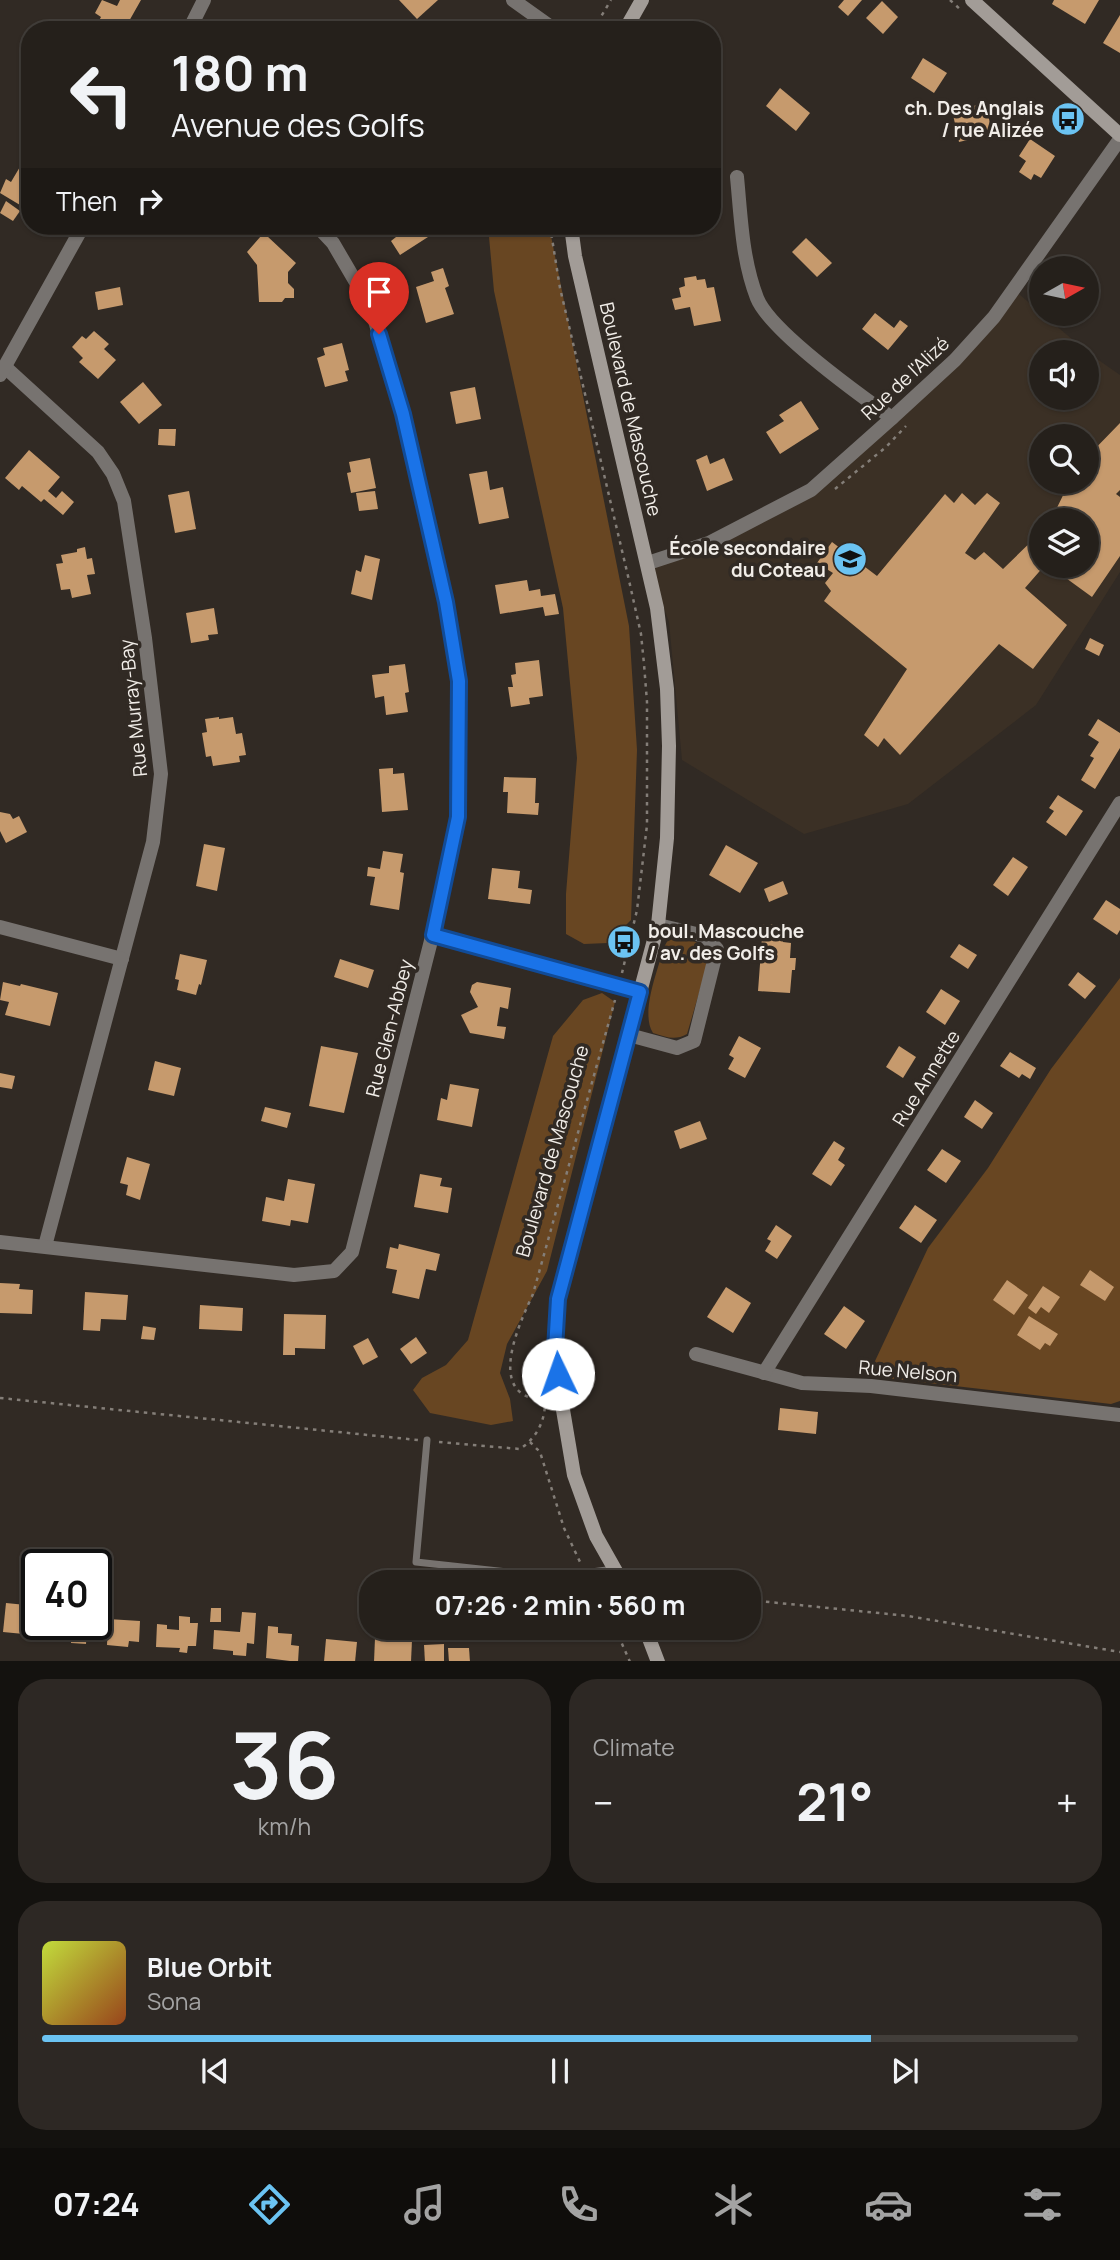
<!DOCTYPE html>
<meta charset="utf-8">
<style>
:root{--surface:#25201b;--page:#2d2824;--text:#f1f3f6;--muted:#a3a3a3;--line:#423e3a;--accent:#6bc3f2}
body{margin:0;font-family:Manrope,sans-serif;background:var(--page);color:var(--text);height:100vh;display:flex;flex-direction:column;font-size:26px;white-space:nowrap}
*{box-sizing:border-box;margin:0}
p{font-size:23px;color:var(--muted)}
.icon{flex:none;width:38px;height:38px;fill:none;stroke:currentColor;stroke-width:2;stroke-linecap:round;stroke-linejoin:round}
.map{position:relative;height:1661px;overflow:hidden}
.sheet{display:flex;flex-direction:column;gap:18px;padding:18px;background:#14120f;flex:1}
.sheet>*{flex:none}
.banner{position:absolute;left:21px;top:21px;width:700px;height:214px;border-radius:28px;box-shadow:0 2px 5px #0004,0 0 0 2px var(--line);background:#25201b;color:var(--text);overflow:hidden}
.needle{width:46px;rotate:81deg}
.buttons{position:absolute;left:1029px;top:256px;display:grid;gap:14px}
.buttons a{display:grid;place-items:center;width:70px;height:70px;border-radius:50%;background:var(--surface);box-shadow:0 2px 5px #0004,0 0 0 2px var(--line);font-size:35px}
.speed{position:absolute;left:21px;top:1549px;display:flex;gap:14px;font-size:35px;font-weight:700;text-align:center}
.speed>*{display:grid;place-content:center;width:91px;height:91px;border-radius:50%;background:var(--surface);box-shadow:0 2px 5px #0004,0 0 0 2px var(--line);line-height:1}
.speed .limit{border:4px solid #111;border-radius:10px;background:#fff;color:#111}
.pin{position:absolute;display:grid;place-items:center;width:60px;height:60px;color:#fff;margin:-72px -30px;border-radius:50% 50% 50% 0;rotate:-45deg;box-shadow:0 0 7px #0007}
.pin .icon{rotate:45deg}
.me{position:absolute;width:77px;margin:-38px;rotate:357deg;stroke-linejoin:round;filter:drop-shadow(0 0 5px #0008)}
.turn{display:flex;align-items:center;gap:24px;height:147px;padding:0 35px;font-size:32px}
.turn .icon{width:91px;height:91px;stroke-width:2.5}
.turn b{display:block;font-size:49px;line-height:60px}
.then{display:flex;align-items:center;height:66px;padding:0 35px;background:#0003;gap:14px;font-size:26px}
.big{font-size:52px;font-weight:700;line-height:1.1}
.sheet .tile{flex:1;display:flex;flex-direction:column;justify-content:center;gap:10px;min-width:0;padding:0 24px;border-radius:28px;background:var(--page)}
.sheet .dial{align-items:center;gap:0}
.dial b{font-size:91px;line-height:1}
.song{display:flex;align-items:center;gap:21px}
.cover{width:84px;height:84px;border-radius:10px;background:linear-gradient(135deg,hsl(70 70% 55%),hsl(20 70% 35%))}
.played{height:7px;border-radius:4px;background:linear-gradient(90deg,var(--accent) 80%,var(--line) 80%)}
.keys{display:flex;justify-content:space-around;direction:ltr}
.heat{display:flex;justify-content:space-between;align-items:center;font-size:38px;direction:ltr}
.sheet .tiles{flex:1;display:grid;gap:18px;grid-template-columns:1fr 1fr}
.tile:last-child{grid-column:span 2}
.trip{position:absolute;left:359px;top:1570px;width:402px;height:70px;border-radius:28px;background:var(--surface);box-shadow:0 2px 5px #0004,0 0 0 2px var(--line);font-weight:700;line-height:70px;text-align:center}
.dock{display:flex;height:112px;justify-content:space-around;align-items:center;background:#0f0d0b;color:var(--muted)}
.dock .icon{width:49px;height:49px}
.dock .on{color:var(--accent)}
.dock b{font-size:32px;color:var(--text)}
.map>svg:first-child{display:block}
.built{fill:#3b3025;fill-rule:evenodd}
.green{fill:#684622}
.building{fill:#c69a6d}
.lines{fill:none;stroke-linecap:round;stroke-linejoin:round}
.path{stroke:#847e78;stroke-width:2.5;stroke-dasharray:3.5 5;stroke-linecap:butt}
.lane{stroke:#777370;stroke-width:7}
.street{stroke:#777370;stroke-width:14}
.secondary{stroke:#a29c97;stroke-width:14}
.route-casing{stroke:#114b97;stroke-width:18}
.route{stroke:#1a73e8;stroke-width:12}
.labels{text-anchor:middle;dominant-baseline:central;stroke-width:7;stroke-linejoin:round;paint-order:stroke}
.poi-label{font-size:19px;font-weight:bold;fill:#f1ede8;stroke:#312a24;text-anchor:end}
.street-label{font-size:19px;fill:#f1ede8;stroke:#312a24}
</style>
<div class="map">
<svg width="1120" height="1662" viewBox="0 0 1120 1662">
<rect width="100%" height="100%" fill="#312a24"/>
<path class="built" d="M1012,288l75,64h-46v45h46v-45l33,23v197l-84,133 -128,99 -104,30 -122,-74 -13,-138 -21,-59 163,-73 144,-130zM1041,436h46v45h-46zM1041,520h46v45h-46z"/>
<g class="green">
<path d="M488,226h61l80,400 8,124 -6,170 -23,23 -24,1 -18,-10v-40l11,-136 -14,-150 -69,-317z"/>
<path d="M678,937c16,4 26,5 31,22l-22,75c-12,7 -21,3 -34,-1 -13,-20 5,-63 11,-86l4,-7z"/>
<path d="M1120,978v423l-9,3 -243,-28 60,-128 60,-80 63,-99z"/>
<path d="M602,993l13,9 -68,269 -40,73 -7,29 10,26 3,22 -22,4 -61,-12 -17,-23 9,-12 24,-13 22,-25 85,-304 30,-36z"/>
</g>
<g class="building">
<path d="M102,0l15,6 3,-6h21l-17,30h-30l7,-13 -6,-4z"/>
<path d="M399,0h39l-21,19z"/>
<path d="M844,0h18l-14,16 -10,-9z"/>
<path d="M1054,0h45l-14,24 -33,-20z"/>
<path d="M882,1l16,16 -15,17 -17,-16z"/>
<path d="M1120,15v38l-17,-10z"/>
<path d="M923,58l24,15 -13,20 -23,-15z"/>
<path d="M780,88l30,25 -14,18 -30,-25z"/>
<path d="M978,105l2,10 8,-2 3,17 -12,3 1,4 -21,5 -7,-32z"/>
<path d="M1030,139l25,17 -14,22 -7,-4 -3,6 -12,-8 7,-11 -7,-5z"/>
<path d="M27,155l3,1v55l-30,-18 6,-14 5,3z"/>
<path d="M6,201l14,10 -7,10 -13,-8z"/>
<path d="M389,226h32l7,11 -28,18 -9,-14 5,-4z"/>
<path d="M261,236h6l29,27 -8,9v11l6,6v9h-9l-3,4h-23l-2,-37 -10,-13z"/>
<path d="M806,238l26,25 -15,14 -25,-25z"/>
<path d="M443,268l6,18 -4,2 9,26 -28,9 -10,-36 18,-6 -3,-9z"/>
<path d="M696,276l1,4 8,-1 2,9 7,-1 7,34 -27,5 -4,-19 -15,3 -3,-11 9,-2 -2,-9 6,-2 -1,-8z"/>
<path d="M120,287l3,18 -25,5 -3,-18z"/>
<path d="M875,313l19,15 6,-8 8,6 -20,24 -26,-21z"/>
<path d="M94,331l15,13 -5,5 12,11 -18,19 -19,-17 4,-4 -11,-11 10,-11 4,3z"/>
<path d="M342,343l7,27 -4,1 3,10 -23,6 -8,-29 8,-3 -2,-7z"/>
<path d="M143,382l19,23 -23,19 -19,-22z"/>
<path d="M475,387l6,32 -25,5 -6,-32z"/>
<path d="M801,401l18,28 -39,25 -14,-22 18,-11 -5,-6z"/>
<path d="M1120,423v67l-4,4 4,3v59l-28,41 -44,-32h39v-45h-36l19,-39h17v-24z"/>
<path d="M159,429h17l-1,17 -17,-1z"/>
<path d="M29,450l31,27 -12,14 8,7 6,-7 12,11 -11,13 -19,-16 -3,3 -19,-16 -3,4 -14,-12z"/>
<path d="M707,455l3,9 14,-6 9,22 -26,11 -11,-31z"/>
<path d="M370,458l6,30 -25,5 -4,-20 4,-1 -2,-10z"/>
<path d="M487,471l3,19 13,-3 6,31 -30,6 -10,-50z"/>
<path d="M189,491l7,38 -21,4 -7,-38z"/>
<path d="M375,491l3,18 -19,2 -3,-18z"/>
<path d="M962,493l13,12 12,-12 13,10 -35,50 10,7 9,-8 19,17 38,-37v33h4l-20,23 42,37 -34,44 -34,-25 -99,111 -16,-17 -6,9 -14,-12 43,-66 -83,-68 7,-10 -6,-8 8,-10 -16,-10 15,-21 45,34 68,-82 9,9z"/>
<path d="M85,547l2,12 5,-1 3,16 -8,1 4,19 -19,4 -2,-9 -9,1 -5,-26 7,-1 -2,-8 16,-3v-3z"/>
<path d="M365,555l15,4 -8,41 -21,-6 5,-24 5,2z"/>
<path d="M527,580l2,11 11,-2 1,7 14,-2 4,20 -14,2 -2,-9 -43,7 -5,-29z"/>
<path d="M214,608l4,26 -10,1 1,5 -18,3 -5,-30z"/>
<path d="M1090,638l14,7 -5,11 -14,-7z"/>
<path d="M539,660l4,36 -14,2 1,6 -19,3 -3,-20h5l-2,-12 5,-1 -1,-11z"/>
<path d="M405,664l4,28 -4,1 3,19 -22,3 -2,-19 -9,2 -3,-23 17,-2v-7z"/>
<path d="M219,717v2l14,-2 3,17 6,-1 4,22 -7,1 1,6 -27,4 -2,-10 -5,1 -4,-24 5,-1 -2,-13z"/>
<path d="M1098,719l22,14v15l-25,41 -14,-9 13,-22 -4,-2 9,-14 -11,-7z"/>
<path d="M393,768v6l11,-1 4,37 -26,2 -3,-43z"/>
<path d="M504,777l32,1 -1,25h4l-1,12 -31,-2 1,-21h-5z"/>
<path d="M1058,795l25,16 -17,25 -20,-14 8,-11 -5,-3z"/>
<path d="M0,812l10,2 3,5 6,-3 8,16 -21,11 -6,-12z"/>
<path d="M204,844l21,4 -8,43 -21,-5z"/>
<path d="M726,845l32,18 -18,30 -31,-18z"/>
<path d="M383,851l20,3 -3,18 4,1 -5,37 -29,-5 5,-28 -8,-1 1,-9 12,2z"/>
<path d="M1013,857l15,10 -20,29 -15,-11z"/>
<path d="M492,868l28,3 -2,17 14,2 -2,14 -42,-5z"/>
<path d="M783,881l5,13 -19,8 -5,-13z"/>
<path d="M1106,900l14,9v21l-3,5 -24,-16z"/>
<path d="M763,924l21,1 -1,17 8,1 -1,15h6l-1,12h-3l-2,23 -32,-2z"/>
<path d="M959,944l18,11 -9,14 -18,-12z"/>
<path d="M180,954l27,6 -6,25 -2,-1 -3,11 -19,-5 2,-10 -4,-1z"/>
<path d="M340,959l34,11 -6,18 -34,-11z"/>
<path d="M1078,972l18,14 -11,13 -17,-14z"/>
<path d="M3,982l17,4 1,-2 37,9 -8,33 -45,-11 4,-13 -9,-2z"/>
<path d="M477,982l34,6 -3,21 -8,-2 -3,19 9,1 -2,12 -34,-6 -9,-18 17,-8 -8,-15 2,-7z"/>
<path d="M941,989l19,12 -15,24 -19,-13z"/>
<path d="M739,1036l22,12 -16,30 -17,-9 6,-11 -5,-3z"/>
<path d="M321,1046l37,7 -14,60 -35,-7z"/>
<path d="M899,1046l17,11 -13,21 -17,-11z"/>
<path d="M1010,1052l26,16 -6,11 -8,-5 -3,4 -19,-12z"/>
<path d="M155,1061l26,7 -7,28 -26,-6z"/>
<path d="M0,1073l15,3 -3,13 -12,-2z"/>
<path d="M450,1084l29,5 -7,38 -35,-7 4,-22 6,2z"/>
<path d="M975,1100l18,13 -11,16 -18,-12z"/>
<path d="M265,1107l26,6 -4,15 -26,-7z"/>
<path d="M700,1121l7,18 -27,10 -6,-18z"/>
<path d="M834,1141l11,7 -7,12 7,5 -14,21 -19,-12z"/>
<path d="M942,1149l19,12 -15,22 -19,-13z"/>
<path d="M127,1157l23,7 -10,36 -14,-5 2,-10 -8,-2z"/>
<path d="M420,1174l22,4 -2,8 12,2 -4,25 -34,-6z"/>
<path d="M288,1179l27,5 -7,39 -17,-3 -1,6 -28,-5 4,-24 18,4z"/>
<path d="M915,1205l22,15 -16,23 -22,-15z"/>
<path d="M776,1225l16,11 -15,23 -12,-8 6,-10 -4,-2z"/>
<path d="M399,1244l41,10 -4,17 -10,-2 -7,30 -27,-6 5,-23 -11,-2 4,-21 8,2z"/>
<path d="M1090,1270l24,17 -9,14 -25,-16z"/>
<path d="M1007,1280l21,15 -14,20 -21,-15z"/>
<path d="M0,1283l20,1 -1,5 14,1 -1,24 -32,-1z"/>
<path d="M1043,1286l17,11 -11,16 -8,-6 -5,7 -8,-6z"/>
<path d="M726,1287l25,16 -18,30 -26,-16z"/>
<path d="M85,1292l43,3 -2,25 -25,-1 -1,12 -17,-1z"/>
<path d="M200,1305l43,3 -1,23 -43,-2z"/>
<path d="M844,1306l21,15 -19,28 -22,-15z"/>
<path d="M284,1314l42,1 -1,34 -30,-1v7h-12z"/>
<path d="M1029,1316l29,18 -8,12 -5,-3 -5,7 -23,-15z"/>
<path d="M143,1326l13,2 -2,12 -13,-1z"/>
<path d="M416,1337l11,16 -16,11 -11,-15z"/>
<path d="M368,1338l10,19 -15,8 -10,-19z"/>
<path d="M780,1408l38,4 -2,22 -38,-4z"/>
<path d="M388,1572l21,4 -1,6h-22z"/>
<path d="M6,1603l30,3 -2,29 -31,-3z"/>
<path d="M211,1608h10v14h-11z"/>
<path d="M242,1612l14,1 -2,31 -7,-1 -1,13 -13,-1v-4l-20,-2 1,-19 26,2z"/>
<path d="M179,1616l11,1v6h8l-2,23h-8l-1,7 -8,-1 1,-4 -24,-1 1,-23 10,1v4l12,1z"/>
<path d="M108,1619l32,2 -1,21 -10,-1 -1,6 -21,-2z"/>
<path d="M50,1624h37l-1,20 -15,-1v-6l-21,-1z"/>
<path d="M268,1626l10,1v6l14,1 -1,11 8,1 -1,16 -32,-4z"/>
<path d="M375,1638l37,2 -1,22h-37z"/>
<path d="M326,1639l31,3 -2,20h-31z"/>
<path d="M444,1644v18h-19l-1,-17z"/>
<path d="M448,1648h21l1,14h-21z"/>
</g>
<g class="lines">
<g class="path">
<path d="M950,0l11,10"/>
<path d="M593,30l18,-30"/>
<path d="M550,226l10,62 68,288 13,58 3,30 3,38v123l-10,85 -15,63"/>
<path d="M835,489l51,-42 20,-21"/>
<path d="M0,1398l418,42"/>
<path d="M439,1442l81,7c15,-10 24,-25 25,-44 -10,-9 -17,-6 -24,-12 -26,-20 2,-77 12,-99l82,-294"/>
<path d="M530,1442l10,10 24,76 17,36"/>
<path d="M749,1600l159,16 212,36"/>
<path d="M615,1628l15,34"/>
</g>
<path class="lane" d="M427,1440l-11,122 138,15 60,-8"/>
<g class="street">
<path d="M513,0l42,30"/>
<path d="M189,30l15,-30"/>
<path d="M737,177c4,41 5,82 20,121 13,33 104,98 135,120"/>
<path d="M5,367l93,85 15,22 11,27 21,137 16,136 -8,68 -108,404"/>
<path d="M0,375l83,-149"/>
<path d="M648,563l61,-20 102,-53 81,-72 63,-58 39,-43 126,-178"/>
<path d="M0,927l122,32"/>
<path d="M433,935l207,57"/>
<path d="M629,1035l48,13 17,-7 23,-92 -12,-13 -47,-11"/>
<path d="M0,1242l294,33 40,-4 18,-19 84,-331 22,-104 1,-137 -13,-78 -43,-189 -32,-105 -38,-65 -16,-17"/>
<path d="M696,1354l106,29 69,3 249,29"/>
<path d="M764,1373l356,-570"/>
</g>
<g class="secondary">
<path d="M972,0l148,135"/>
<path d="M625,30l17,-30"/>
<path d="M571,226l4,30 82,352 10,81 2,57 -2,92 -9,87 -100,374 -3,50 6,49 13,77 22,61 26,46"/>
<path d="M645,1628l13,34"/>
</g>
</g>
<g class="lines">
<g class="route-casing">
<path id="route" d="M379,334l24,80 43,188 13,79 -1,136 -25,118 207,57 -82,307 -3,50 3,25"/>
</g>
<use href="#route" class="route"/>
</g>
<defs>
<g id="bus-disc" transform="scale(1.75)"><circle r="9.5" fill="#6bc3f2" stroke="#312a24"/><path d="M-5-6H5V4H4V6H2V4H-2V6H-4V4H-5ZM-3.5-4V0h7V-4ZM-3.5 1.2v1.5H-2V1.2ZM2 1.2v1.5H3.5V1.2Z" fill="#111"/></g>
<g id="school-disc" transform="scale(1.75)"><circle r="9.5" fill="#6bc3f2" stroke="#312a24"/><path d="M0-5L7-2L0 1L-7-2ZM-4 1L0 2.5L4 1V4Q0 6-4 4Z" fill="#111"/></g>
</defs>
<g fill-rule="evenodd">
<use href="#bus-disc" x="1068" y="119"/>
<use href="#school-disc" x="850" y="559"/>
<use href="#bus-disc" x="624" y="942"/>
</g>
<g class="labels">
<g class="poi-label">
<text x="1044" y="108">ch. Des Anglais<tspan x="1044" dy="22">/ rue Alizée</tspan></text>
<text x="826" y="548">École secondaire<tspan x="826" dy="22">du Coteau</tspan></text>
<text x="648" y="931" text-anchor="start">boul. Mascouche<tspan x="648" dy="22">/ av. des Golfs</tspan></text>
</g>
<g class="street-label">
<text transform="translate(905 378) rotate(-43)">Rue de l'Alizé</text>
<text transform="translate(631 409) rotate(77)">Boulevard de Mascouche</text>
<text transform="translate(133 708) rotate(-96)">Rue Murray-Bay</text>
<text transform="translate(389 1028) rotate(-76)">Rue Glen-Abbey</text>
<text transform="translate(926 1078) rotate(-58)">Rue Annette</text>
<text transform="translate(552 1151) rotate(-74)">Boulevard de Mascouche</text>
<text transform="translate(908 1371) rotate(5)">Rue Nelson</text>
</g>
</g>
</svg>
<div class="buttons">
<a><svg class="needle" viewBox="-14 -14 28 28"><path d="M0-13l5 13h-10z" fill="#e53935"/><path d="M0 13l5-13h-10z" fill="#a3a3a3"/></svg></a>
<a><svg class="icon" aria-label="sound" viewBox="0 0 24 24"><path d="M4 9h4l5-4v14l-5-4H4zM17 9q2 3 0 6"/></svg></a>
<a><svg class="icon" aria-label="search" viewBox="0 0 24 24"><circle cx="10" cy="10" r="6"/><path d="M15 15l6 6"/></svg></a>
<a><svg class="icon" aria-label="layers" viewBox="0 0 24 24"><path d="M12 4l9 5-9 5-9-5zM3 14l9 5 9-5"/></svg></a>
</div>
<div class="speed"><div class="limit">40</div></div>
<div class="pin" style="left:379px;top:334px;background:#d93025"><svg class="icon" aria-label="arrive" viewBox="0 0 24 24"><path d="M6 21V4h12l-3 4 3 4H6"/></svg></div>
<svg class="me" style="left:558px;top:1374px" viewBox="-20 -20 40 40"><circle r="19" fill="#fff"/><path d="M0-13L10 11 0 6-10 11z" fill="#1a73e8"/></svg>
<div class="trip">07:26 · 2 min · 560 m</div>
<div class="banner">
<div class="turn"><svg class="icon" aria-label="left" viewBox="0 0 24 24"><path d="M17 20v-9H6M10 6l-5 5 5 5"/></svg><div><b>180 m</b>Avenue des Golfs</div></div>
<div class="then">Then<svg class="icon" aria-label="right" viewBox="0 0 24 24"><path d="M7 20v-9h11M14 6l5 5-5 5"/></svg></div>
</div>
</div>
<section class="sheet">
<div class="tiles">
<div class="tile dial"><b>36</b><p>km/h</p></div>
<div class="tile"><p>Climate</p>
<div class="heat"><a>−</a><b class="big">21°</b><a>+</a></div>
</div>
<div class="tile">
<div class="song"><i class="cover"></i><div><b>Blue Orbit</b><p>Sona</p></div></div>
<div class="played"></div>
<div class="keys"><svg class="icon" aria-label="previous" viewBox="0 0 24 24"><path d="M18 5L8 12l10 7zM5 5v14"/></svg><svg class="icon" aria-label="pause" viewBox="0 0 24 24"><path d="M8 5v14M16 5v14"/></svg><svg class="icon" aria-label="next" viewBox="0 0 24 24"><path d="M6 5l10 7-10 7zM19 5v14"/></svg></div>
</div>
</div>
</section>
<nav class="dock">
<b>07:24</b>
<svg class="icon on" aria-label="directions" viewBox="0 0 24 24"><path d="M12 3l9 9-9 9-9-9zM9 14v-3h6M13 9l2 2-2 2"/></svg>
<svg class="icon" aria-label="music" viewBox="0 0 24 24"><path d="M9 18V5l10-2v13"/><circle cx="6" cy="18" r="3"/><circle cx="16" cy="16" r="3"/></svg>
<svg class="icon" aria-label="phone" viewBox="0 0 24 24"><path d="M5 4h4l2 5-3 2q2 4 5 5l2-3 5 2v4C11 20 4 13 5 4z"/></svg>
<svg class="icon" aria-label="climate" viewBox="0 0 24 24"><path d="M12 3v18M4 7l16 10M4 17L20 7"/></svg>
<svg class="icon" aria-label="car" viewBox="0 0 24 24"><path d="M5 17H2v-5l4-1 3-4h7l3 4 3 1v5h-3M9 17h6M6 11h13"/><circle cx="7" cy="17" r="2"/><circle cx="17" cy="17" r="2"/></svg>
<svg class="icon" aria-label="filters" viewBox="0 0 24 24"><path d="M4 7h16M4 17h16"/><circle cx="9" cy="7" r="2"/><circle cx="15" cy="17" r="2"/></svg>
</nav>
